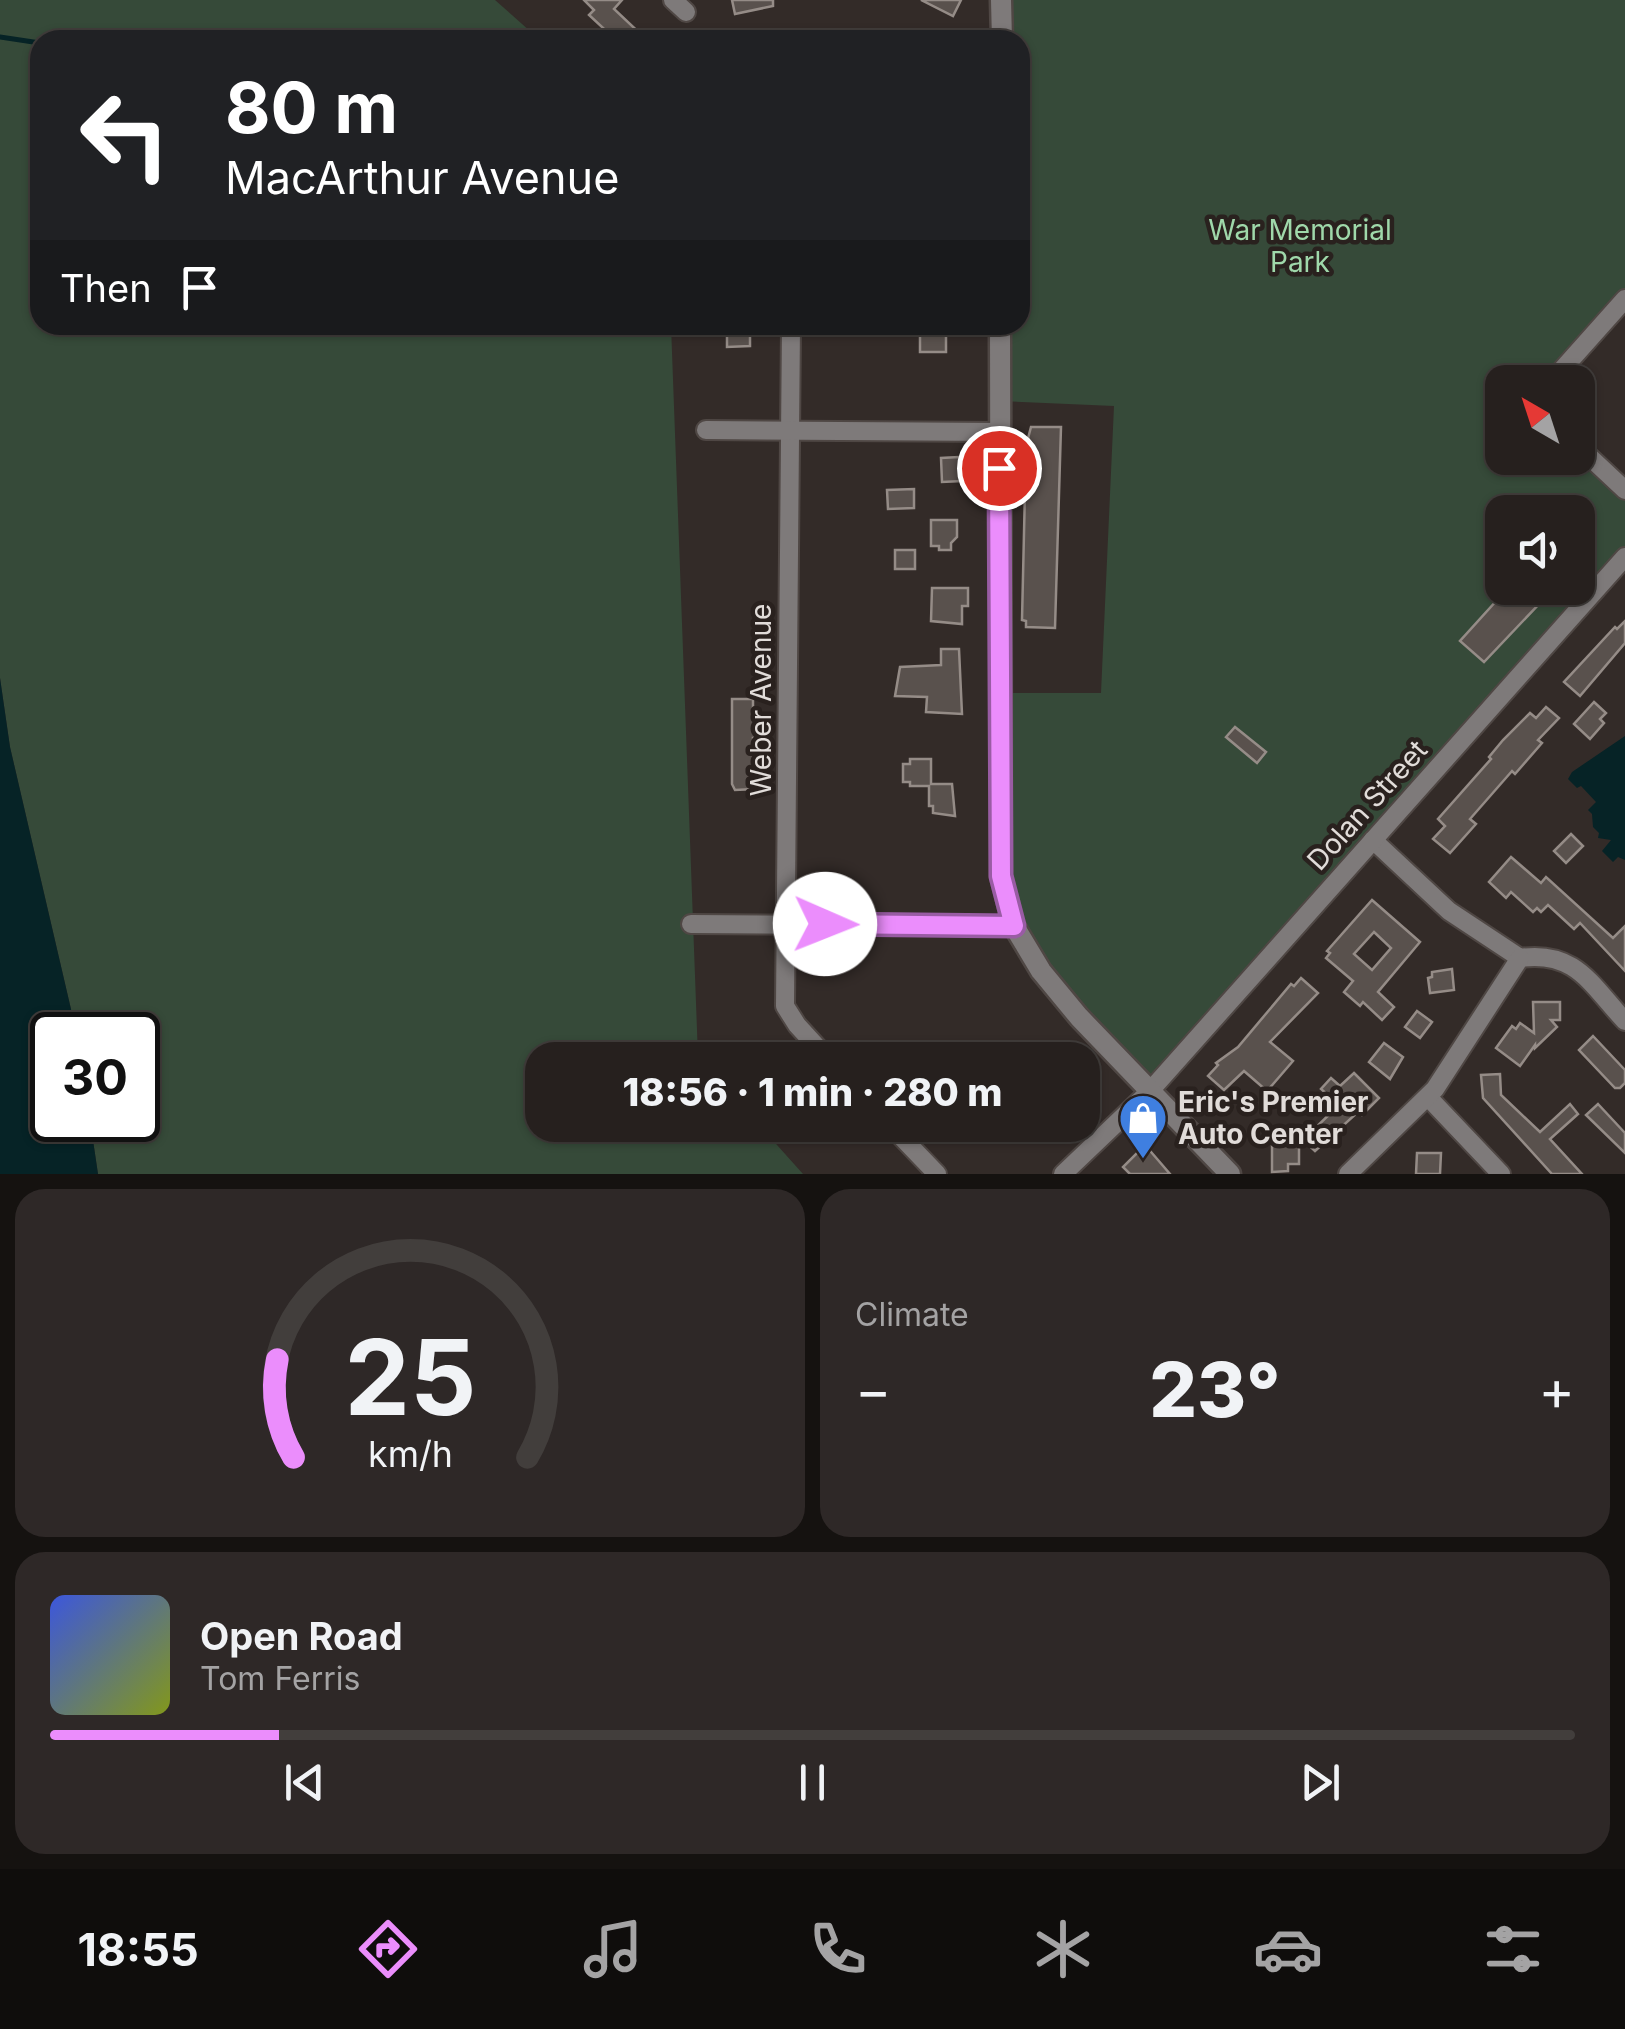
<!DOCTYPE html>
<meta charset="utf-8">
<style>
:root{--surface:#26201e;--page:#2e2827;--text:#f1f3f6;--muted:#a4a3a4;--line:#423e3c;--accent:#eb8dfc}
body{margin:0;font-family:Inter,sans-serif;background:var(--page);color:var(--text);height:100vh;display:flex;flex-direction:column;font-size:38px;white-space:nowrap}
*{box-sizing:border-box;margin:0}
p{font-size:32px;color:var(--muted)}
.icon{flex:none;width:55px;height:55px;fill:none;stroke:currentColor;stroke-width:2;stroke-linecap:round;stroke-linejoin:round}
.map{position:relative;height:1174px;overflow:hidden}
.side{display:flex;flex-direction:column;gap:15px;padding:15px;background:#151210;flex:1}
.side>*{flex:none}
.banner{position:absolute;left:30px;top:30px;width:1000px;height:305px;border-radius:30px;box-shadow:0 2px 8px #0004,0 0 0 2px var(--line);background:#202124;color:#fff;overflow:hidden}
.needle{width:65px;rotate:321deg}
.buttons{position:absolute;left:1485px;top:365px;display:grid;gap:20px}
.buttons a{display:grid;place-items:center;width:110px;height:110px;border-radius:20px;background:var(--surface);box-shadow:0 2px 8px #0004,0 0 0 2px var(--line);font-size:50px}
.speed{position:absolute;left:30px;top:1012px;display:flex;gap:20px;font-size:50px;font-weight:700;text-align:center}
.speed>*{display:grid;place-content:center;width:130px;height:130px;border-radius:50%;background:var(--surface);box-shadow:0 2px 8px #0004,0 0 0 2px var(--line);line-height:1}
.speed .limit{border:5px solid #111;border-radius:15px;background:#fff;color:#111}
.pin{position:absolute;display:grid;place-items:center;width:85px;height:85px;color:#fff;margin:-42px;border:5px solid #fff;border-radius:50%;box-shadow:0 2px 10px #0007}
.me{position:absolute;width:110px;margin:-55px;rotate:91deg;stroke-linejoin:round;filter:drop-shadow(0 0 8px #0008)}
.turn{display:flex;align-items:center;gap:35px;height:210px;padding:0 30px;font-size:45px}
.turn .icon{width:130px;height:130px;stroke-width:2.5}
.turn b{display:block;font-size:70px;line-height:85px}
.then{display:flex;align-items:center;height:95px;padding:0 30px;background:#0003;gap:20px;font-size:38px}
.big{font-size:75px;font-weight:800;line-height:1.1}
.side .widget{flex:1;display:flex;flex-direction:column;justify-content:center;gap:15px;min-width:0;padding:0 35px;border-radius:30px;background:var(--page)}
.side .dial{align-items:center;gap:0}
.dial svg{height:260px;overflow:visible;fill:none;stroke:var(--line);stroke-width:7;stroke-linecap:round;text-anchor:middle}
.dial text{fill:var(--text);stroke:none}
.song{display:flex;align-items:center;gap:30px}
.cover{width:120px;height:120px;border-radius:15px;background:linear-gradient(135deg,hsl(230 70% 55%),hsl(70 70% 35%))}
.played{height:10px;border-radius:5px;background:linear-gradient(90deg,var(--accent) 15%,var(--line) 15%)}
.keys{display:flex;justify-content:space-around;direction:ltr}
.heat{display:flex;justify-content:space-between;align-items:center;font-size:55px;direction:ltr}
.side .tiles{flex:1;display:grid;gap:15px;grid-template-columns:1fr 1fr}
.widget:last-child{grid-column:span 2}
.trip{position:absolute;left:525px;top:1042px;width:575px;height:100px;border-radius:30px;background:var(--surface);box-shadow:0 2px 8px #0004,0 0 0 2px var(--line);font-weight:800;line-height:100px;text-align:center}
.menu{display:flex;height:160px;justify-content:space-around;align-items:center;background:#0f0d0c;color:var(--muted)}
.menu .icon{width:70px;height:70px}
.menu .current{color:var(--accent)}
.menu b{font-size:45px;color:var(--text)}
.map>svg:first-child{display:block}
.green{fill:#364a39;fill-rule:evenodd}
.water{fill:#062326}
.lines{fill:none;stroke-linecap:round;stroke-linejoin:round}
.stream{stroke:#062326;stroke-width:5}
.building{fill:#59514d;stroke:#958c87;stroke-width:2.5;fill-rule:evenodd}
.minor-casing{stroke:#4f4744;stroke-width:22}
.tertiary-casing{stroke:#4f4744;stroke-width:25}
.minor{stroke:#7e7a7a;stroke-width:18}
.tertiary{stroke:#7e7a7a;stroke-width:20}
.route-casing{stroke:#995ca4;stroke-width:25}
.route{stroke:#eb8dfc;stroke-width:18}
.labels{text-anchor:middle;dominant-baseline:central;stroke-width:9;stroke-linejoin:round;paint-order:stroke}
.park-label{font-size:28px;fill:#9fd8aa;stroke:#29211e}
.street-label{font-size:28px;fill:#e1dcd9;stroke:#29211e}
.poi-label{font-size:28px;font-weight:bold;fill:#e1dcd9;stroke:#29211e;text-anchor:start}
</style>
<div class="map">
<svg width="1625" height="1174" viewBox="0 0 1625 1174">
<rect width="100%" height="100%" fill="#332b28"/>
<g class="green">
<path d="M0,0h495l45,40h-500v285h631l27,732 3,3h-159v65h217l44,49h-705l-8,-54h48v-85h-61l-67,-288 -10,-69z"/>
<path d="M1001,0h624v299l-74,83h-49v76h76l47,32v67l-475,534 -109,-120 -40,-95 -1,-183h101l13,-287 -115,-5 1,-76h20v-285h-18zM1502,512h76v76h-76z"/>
</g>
<g class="water">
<path d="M0,678l10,69 67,288h-25v85h38l8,54h-98z"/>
<path d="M1625,736v124l-7,-3 -5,5 -11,-11 9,-11 -13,-2 1,-5 -6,-6 -1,-13 -4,-4 8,-8 -15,-16 -4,2 -9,-9 4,-7z"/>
</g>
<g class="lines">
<path class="stream" d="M0,37l40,6"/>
</g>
<g class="building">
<path d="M584,0h38l-8,9 33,31h-31l-27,-25 5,-5z"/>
<path d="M732,0h41v6l-38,8z"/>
<path d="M921,0h40l-8,16z"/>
<path d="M727,325h23v21l-23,1z"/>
<rect x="920" y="325" width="26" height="27"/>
<path d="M1031,427h30l-6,201 -29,-1v-6l-4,-1 4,-174z"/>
<path d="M959,457l3,2v22l-20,1 -1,-24z"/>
<path d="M914,489v19l-26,1 -1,-19z"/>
<path d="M931,520h26v17l-6,6v7h-12v-4h-8z"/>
<rect x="895" y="550" width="20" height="19"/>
<path d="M932,588h36v18h-6v18l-31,-3z"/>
<path d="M1508,588h15l17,15 -56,59 -24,-21z"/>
<path d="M1625,621v22l-45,53 -16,-14 51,-55 2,2z"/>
<path d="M941,649h18l3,65 -36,-2 1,-15 -32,-1 5,-29 41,-2z"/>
<path d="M732,699h21v15h3v24h-3l2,51 -20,1 -3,-6z"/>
<path d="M1594,702l12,11 -6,6 4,4 -14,16 -16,-15z"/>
<path d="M1546,707l13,11 -21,22 4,3 -27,31 -3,-3 -42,48 6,5 -26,29 -17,-14 12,-13 -7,-7 53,-60 -2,-2 14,-17 27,-27 6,5z"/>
<path d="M1235,727l31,25 -9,11 -31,-26z"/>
<path d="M910,759h21v25h21l3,32 -22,-3v-7h-4v-20h-19v-4h-7v-18h7z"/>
<path d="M1571,834l12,12 -17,17 -12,-12z"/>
<path d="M1511,857l30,26 5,-6 67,61 12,-12v45l-45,-48 -6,6 -26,-24 -7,7 -4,-4 -4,4 -22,-20 -5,6 -17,-16z"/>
<path d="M1372,900l48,42 -42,50 16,15 -12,13 -19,-18 -3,4 -16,-14 9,-11 -27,-23 4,-5 -3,-2zM1374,932l17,16 -19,22 -18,-16z"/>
<path d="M1452,969l2,21 -24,3 -2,-15 4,-1v-5z"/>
<path d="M1301,978l17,15 -48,49 23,19 -26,30 -23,-20 -20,19 -16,-14 10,-11 -2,-2 22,-16 53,-63 3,2z"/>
<path d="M1533,1002h27v18h-9l6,7 -22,21v-3l-15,21 -24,-18 16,-22 4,3 4,-6 14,10z"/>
<path d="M1417,1011l15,11 -12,16 -15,-11z"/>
<path d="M1593,1036l32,34v13l-5,5h-5l-36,-38z"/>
<path d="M1384,1043l19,14 -13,22 -21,-17z"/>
<path d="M1354,1073l25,25 -17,17 -3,-4 -44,40 -12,-11 36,-35 -18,-16 10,-11 9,8z"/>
<path d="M1500,1074l1,21 39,37 30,-28 8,10 -28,25 32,35h-30l-69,-76 -2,-23z"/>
<path d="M1598,1104l27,29v20l-39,-38z"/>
<path d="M1145,1145l13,15 12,14h-40l-7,-7z"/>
<path d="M1272,1145h27v19h-11v7l-16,1z"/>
<path d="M1417,1153h24l-1,21h-24z"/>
</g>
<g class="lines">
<g class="minor-casing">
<g id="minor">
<path d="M673,0l13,12"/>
<path d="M791,325l-6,681 12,19 32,35"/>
<path d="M1551,382l74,-83"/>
<path d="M706,430l293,2"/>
<path d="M1578,446l47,44"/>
<path d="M1373,840l76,71 71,47c56,-8 71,27 105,63"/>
<path d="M691,924l323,2"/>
<path d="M1428,1097l73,77"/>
<path d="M890,1125l47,49"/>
<path d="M1063,1174l87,-83 475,-534"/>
<path d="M1348,1174l87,-85 85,-131"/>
</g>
</g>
<g class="tertiary-casing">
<g id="tertiary">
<path d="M1001,0l1,40"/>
<path d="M1000,325l1,551 13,50 27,45 38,46 151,157"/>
</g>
</g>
<use href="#minor" class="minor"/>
<use href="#tertiary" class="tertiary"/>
</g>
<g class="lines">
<g class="route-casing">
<path id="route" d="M825,924l189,2 -13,-50 -2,-408"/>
</g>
<use href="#route" class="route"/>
</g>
<defs>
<g id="shop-pin" transform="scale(2.5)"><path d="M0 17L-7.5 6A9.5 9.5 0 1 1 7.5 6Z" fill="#3f7fe0" stroke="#29211e"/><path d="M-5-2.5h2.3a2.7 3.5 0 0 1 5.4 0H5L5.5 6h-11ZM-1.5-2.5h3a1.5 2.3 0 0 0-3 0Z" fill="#fff"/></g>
</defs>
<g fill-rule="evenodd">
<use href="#shop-pin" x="1143" y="1118"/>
</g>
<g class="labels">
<g class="park-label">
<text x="1300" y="230">War Memorial<tspan x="1300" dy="32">Park</tspan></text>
</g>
<g class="street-label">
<text transform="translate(761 700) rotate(-90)">Weber Avenue</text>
<text transform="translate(1367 805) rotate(-48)">Dolan Street</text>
</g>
<g class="poi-label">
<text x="1178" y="1102">Eric's Premier<tspan x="1178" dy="32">Auto Center</tspan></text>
</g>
</g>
</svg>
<div class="buttons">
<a><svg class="needle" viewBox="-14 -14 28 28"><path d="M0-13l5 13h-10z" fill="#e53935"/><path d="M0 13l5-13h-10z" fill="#a4a3a4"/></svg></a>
<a><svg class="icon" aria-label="sound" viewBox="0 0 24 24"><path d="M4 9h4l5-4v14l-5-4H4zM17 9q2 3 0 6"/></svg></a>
</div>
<div class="speed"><div class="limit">30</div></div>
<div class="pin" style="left:999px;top:468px;background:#d93025"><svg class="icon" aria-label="arrive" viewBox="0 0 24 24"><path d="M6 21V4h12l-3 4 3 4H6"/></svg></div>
<svg class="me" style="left:825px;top:924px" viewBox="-20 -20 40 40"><circle r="19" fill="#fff"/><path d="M0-13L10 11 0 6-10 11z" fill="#eb8dfc"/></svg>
<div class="trip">18:56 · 1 min · 280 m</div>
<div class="banner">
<div class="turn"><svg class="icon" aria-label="left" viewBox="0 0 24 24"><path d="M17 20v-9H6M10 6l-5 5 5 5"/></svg><div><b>80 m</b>MacArthur Avenue</div></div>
<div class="then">Then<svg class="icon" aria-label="arrive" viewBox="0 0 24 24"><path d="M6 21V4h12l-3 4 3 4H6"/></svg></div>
</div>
</div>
<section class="side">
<div class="tiles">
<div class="widget dial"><svg viewBox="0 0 100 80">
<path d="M14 69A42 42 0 1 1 86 69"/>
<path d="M14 69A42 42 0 0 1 9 39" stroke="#eb8dfc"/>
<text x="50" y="56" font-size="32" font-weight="700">25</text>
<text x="50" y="72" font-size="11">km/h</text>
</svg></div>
<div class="widget"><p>Climate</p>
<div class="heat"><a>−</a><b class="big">23°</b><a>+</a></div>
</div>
<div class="widget">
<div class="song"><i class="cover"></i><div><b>Open Road</b><p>Tom Ferris</p></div></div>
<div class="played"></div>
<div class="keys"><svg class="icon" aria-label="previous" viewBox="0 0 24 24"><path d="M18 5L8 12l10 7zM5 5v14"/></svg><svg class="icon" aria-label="pause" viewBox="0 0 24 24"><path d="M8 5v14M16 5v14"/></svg><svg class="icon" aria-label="next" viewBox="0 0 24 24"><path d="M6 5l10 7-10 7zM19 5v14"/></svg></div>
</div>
</div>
</section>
<nav class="menu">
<b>18:55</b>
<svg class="icon current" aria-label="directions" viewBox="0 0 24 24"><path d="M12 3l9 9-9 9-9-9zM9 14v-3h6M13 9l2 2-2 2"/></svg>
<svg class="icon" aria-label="music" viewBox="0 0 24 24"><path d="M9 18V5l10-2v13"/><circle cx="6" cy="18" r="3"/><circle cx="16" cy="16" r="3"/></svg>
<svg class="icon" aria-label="phone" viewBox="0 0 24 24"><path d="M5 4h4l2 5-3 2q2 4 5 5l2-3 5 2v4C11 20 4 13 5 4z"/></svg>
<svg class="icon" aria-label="climate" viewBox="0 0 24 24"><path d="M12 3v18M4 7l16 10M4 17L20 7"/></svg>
<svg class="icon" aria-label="car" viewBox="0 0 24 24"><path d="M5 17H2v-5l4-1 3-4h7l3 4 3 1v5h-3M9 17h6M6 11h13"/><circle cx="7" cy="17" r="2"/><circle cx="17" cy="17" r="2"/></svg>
<svg class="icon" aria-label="filters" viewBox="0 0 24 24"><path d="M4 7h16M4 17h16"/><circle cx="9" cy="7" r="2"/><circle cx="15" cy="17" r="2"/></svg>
</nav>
